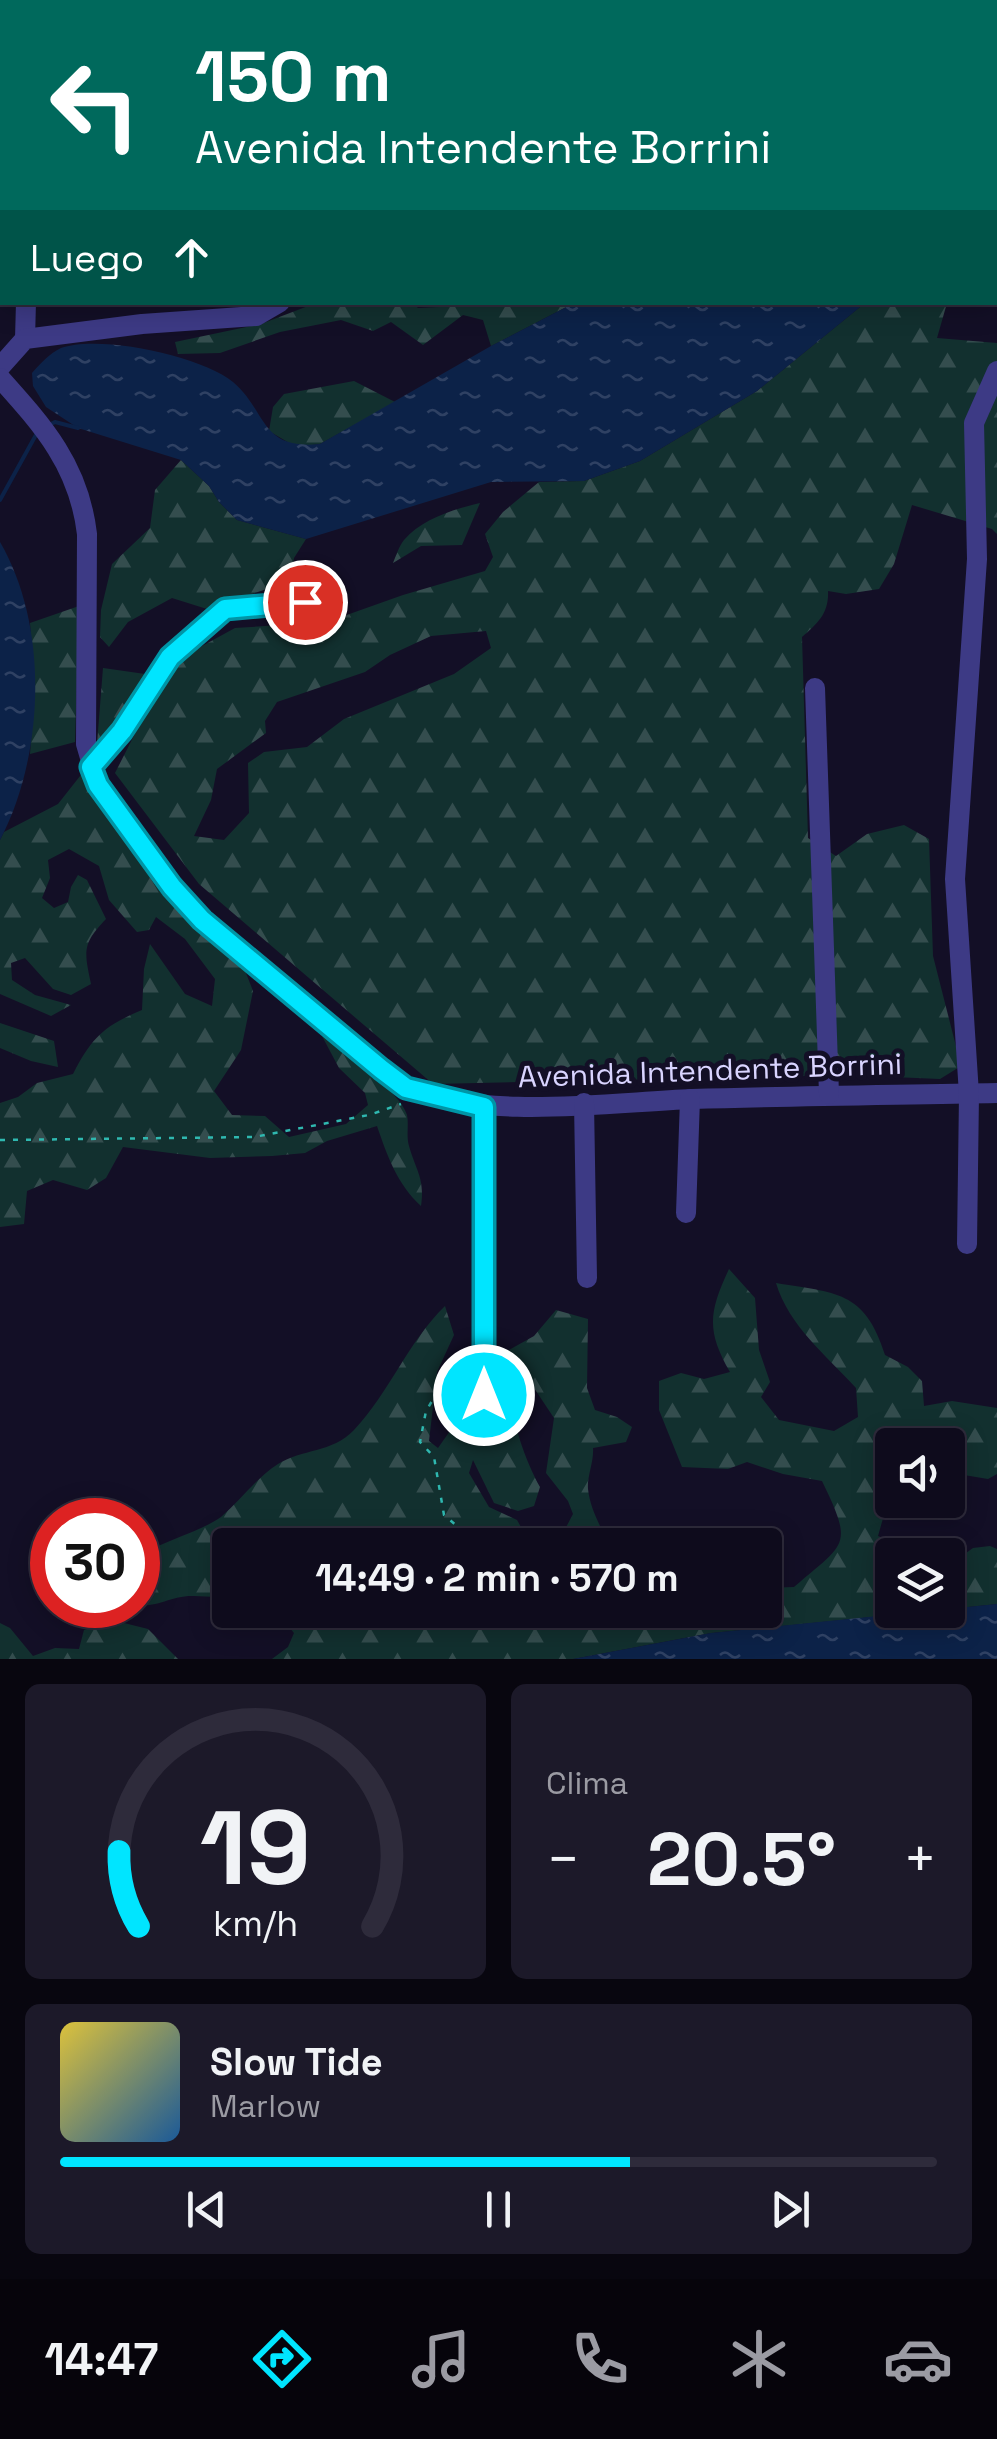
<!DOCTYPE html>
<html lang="es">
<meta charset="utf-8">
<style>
:root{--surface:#0e0b1c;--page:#1c1929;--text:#f1f3f6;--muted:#9b9ba3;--line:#2e2b3b;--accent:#00e5ff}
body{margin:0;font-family:"Space Grotesk",sans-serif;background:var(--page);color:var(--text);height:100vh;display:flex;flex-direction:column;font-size:38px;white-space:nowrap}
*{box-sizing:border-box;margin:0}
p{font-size:32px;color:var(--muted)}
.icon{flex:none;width:55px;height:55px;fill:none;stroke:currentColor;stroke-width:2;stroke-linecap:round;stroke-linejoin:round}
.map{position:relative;height:1659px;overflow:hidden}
.side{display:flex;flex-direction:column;gap:25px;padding:25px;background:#08060f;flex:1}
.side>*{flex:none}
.hud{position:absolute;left:0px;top:0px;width:998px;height:305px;box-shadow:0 5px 25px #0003,0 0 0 2px var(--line);background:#00695c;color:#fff;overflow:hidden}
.tools{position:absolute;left:875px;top:1428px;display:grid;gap:20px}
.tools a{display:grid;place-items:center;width:90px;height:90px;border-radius:10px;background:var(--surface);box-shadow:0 5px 25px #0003,0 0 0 2px var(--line);font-size:50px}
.speed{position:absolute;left:30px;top:1498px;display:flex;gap:20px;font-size:50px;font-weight:700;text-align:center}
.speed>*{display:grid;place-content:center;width:130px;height:130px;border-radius:50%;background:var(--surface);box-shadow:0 5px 25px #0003,0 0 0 2px var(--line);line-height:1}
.speed .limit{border:15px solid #d22;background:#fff;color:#111}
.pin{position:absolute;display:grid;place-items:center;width:85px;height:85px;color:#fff;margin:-42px;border:5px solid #fff;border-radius:50%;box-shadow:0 2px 10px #0007}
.me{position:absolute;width:110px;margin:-55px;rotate:0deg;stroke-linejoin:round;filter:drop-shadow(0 0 8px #0008)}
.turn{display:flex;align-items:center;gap:35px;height:210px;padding:0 30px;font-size:45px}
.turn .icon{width:130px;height:130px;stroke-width:2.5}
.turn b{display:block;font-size:70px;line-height:85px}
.then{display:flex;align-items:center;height:95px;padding:0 30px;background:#0003;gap:20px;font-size:38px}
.big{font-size:75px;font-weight:800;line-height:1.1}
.side .widget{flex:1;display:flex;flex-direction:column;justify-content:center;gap:15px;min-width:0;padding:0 35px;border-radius:15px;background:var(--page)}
.side .dial{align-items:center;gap:0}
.dial svg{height:260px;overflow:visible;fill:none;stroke:var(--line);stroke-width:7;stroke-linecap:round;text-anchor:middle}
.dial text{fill:var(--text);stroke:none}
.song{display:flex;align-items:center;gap:30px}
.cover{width:120px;height:120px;border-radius:15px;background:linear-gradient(135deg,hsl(50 70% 55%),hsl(210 70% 35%))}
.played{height:10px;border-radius:5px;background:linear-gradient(90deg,var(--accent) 65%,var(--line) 65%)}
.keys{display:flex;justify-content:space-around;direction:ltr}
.heat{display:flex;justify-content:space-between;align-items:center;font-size:55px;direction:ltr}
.side .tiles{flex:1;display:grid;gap:25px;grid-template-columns:1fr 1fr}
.widget:last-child{grid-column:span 2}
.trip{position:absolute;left:212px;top:1528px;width:570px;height:100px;border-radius:10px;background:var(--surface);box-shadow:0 5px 25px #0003,0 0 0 2px var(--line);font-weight:800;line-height:100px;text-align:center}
.menu{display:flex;height:160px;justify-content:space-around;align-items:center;background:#06040b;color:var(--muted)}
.menu .icon{width:70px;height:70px}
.menu .selected{color:var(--accent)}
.menu b{font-size:45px;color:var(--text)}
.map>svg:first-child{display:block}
.forest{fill:url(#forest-firs);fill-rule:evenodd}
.water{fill:url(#water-ripples)}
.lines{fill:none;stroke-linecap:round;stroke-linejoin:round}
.stream{stroke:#0c2248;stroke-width:4}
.path{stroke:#2fb8b0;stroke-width:2.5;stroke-dasharray:5 8;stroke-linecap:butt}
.minor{stroke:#3d3a85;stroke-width:20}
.route-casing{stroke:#0095a6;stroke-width:25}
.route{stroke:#00e5ff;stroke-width:18}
.labels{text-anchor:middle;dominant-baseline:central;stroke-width:10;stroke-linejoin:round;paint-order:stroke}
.street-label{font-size:30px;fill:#d9d4ff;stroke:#130f26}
</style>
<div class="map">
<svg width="997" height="1659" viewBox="0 0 997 1659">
<defs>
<pattern id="forest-firs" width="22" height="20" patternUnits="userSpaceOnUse" patternTransform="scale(2.5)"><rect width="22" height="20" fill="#12302f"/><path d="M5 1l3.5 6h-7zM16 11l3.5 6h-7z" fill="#344d4e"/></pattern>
<pattern id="water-ripples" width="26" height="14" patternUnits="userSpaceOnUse" patternTransform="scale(2.5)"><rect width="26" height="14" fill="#0c2248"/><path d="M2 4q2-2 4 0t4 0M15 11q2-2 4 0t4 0" fill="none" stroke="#2f4163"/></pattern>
</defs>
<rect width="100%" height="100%" fill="#130f26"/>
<g class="forest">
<path d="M275,0h626l-629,2z"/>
<path d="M444,302l130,1 -83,43 -8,-26 -20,-5 -40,30 -32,-23 -18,9 -32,-11 -61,12 -60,21 -42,1 -3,-12 86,-18 55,-21h97l5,5 21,-1z"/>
<path d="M865,303h82l-10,35 60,5v191l-5,-5 -80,-24 -18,59 -15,25 -33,5 -18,-3c1,22 -10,32 -26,46l6,201 28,18 31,-22 37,-9 25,14 4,117 28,110 -21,13 -93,-4 -414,9 -234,-200 -84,-111 56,-110 64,-35 92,-6 76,-27 82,-24 8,-14 -8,-23 18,-22 36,-30 45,-1 56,-20 117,-70zM486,631l5,17 -37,26 -110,45 -37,28 -43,5 -16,11 1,50 -25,27 -30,-4 17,-36 6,-31 49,-36 -1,-12 12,-19 88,-30 25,-17 41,-19z"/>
<path d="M354,381l41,21 -75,42 -24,3 -27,-16 4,-24 11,-13z"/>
<path d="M181,460l28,26 10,16 18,18 69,19 -12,19 -2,14 28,13 -10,10 -15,-2 -16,-8 -72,24 -35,-11 -44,24 -19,25 -9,-10 1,-27 11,-46 38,-36 5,-38z"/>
<path d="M480,503l-18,42 -41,1 -28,17c3,-7 6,-17 11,-23 18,-21 50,-31 76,-37z"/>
<path d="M79,606l-4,136 -45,12 5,-65 -5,-66z"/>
<path d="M103,668l42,6 -29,58 -19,12z"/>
<path d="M84,771l114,155 46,42 9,23 -12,59 -27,41 18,24 33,1 24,21 57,-13 22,-19 -3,-12 -26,-25 -17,-32c20,11 80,58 85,79 2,10 -1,21 2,31 7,25 16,32 12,60 -24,-22 -34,-51 -44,-80l-50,15 -22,12 -33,3 -62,2 -87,-11 -17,31 -19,12 -34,-10 -26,11 -3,33 -24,3v-124l18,-6 19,-14 36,-9c19,-37 31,-48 69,-64l2,-41 6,-25 35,50 27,12 3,-27 -30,-40 -29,-22 -7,13 -12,2 -28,-32 -10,-34 -30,-17 -21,11 2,18 -8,20 12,10 14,-6 3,-15 7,-12 9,5 19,39c-24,25 -22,32 -15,65l-20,11 -18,-6 -28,-31 -14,5 1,17 23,15 36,10 -20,11 -51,-22v-154l4,-8 54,-28z"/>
<path d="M0,1023l54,18 4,26 -27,-6 -31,-13z"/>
<path d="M729,1269l26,29 4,52 11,32 -9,15 18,23 55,11 24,-14 -2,-29c-30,-33 -67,-62 -80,-105 59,10 89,7 109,72l23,12 14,14 2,25 28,-5 45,7v66l-9,5 -24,-4 -16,8v-38h-56v51l-3,1 -11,39 45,19h-31v55h49l-230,23 -138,26h-301l16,-12 6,-14 -19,-23h490v-22l29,-1c52,-45 60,-40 28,-106l-39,-7 -36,-12 -19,7 -46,-2 -23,-57v-29l22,-8 23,6 26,-7c-24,-42 -21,-60 -1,-103z"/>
<path d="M445,1306l9,29 -17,37 -8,69 9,7 19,-27 22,-15 14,-47 41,-23 22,-26 32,9 -1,69 8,22 22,7 15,10 -6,15 -33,6c1,14 -6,28 -5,41 2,20 13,38 21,56h-61l13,-8 12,-23 -5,-13 -22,-28 8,-55 -30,-45 -12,1c-7,31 12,84 28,113l-6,19 -16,5 -24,-8 -21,-43 -4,13 20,34 28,13 14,25h-301v50c-15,3 -27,1 -42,1 -22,2 -30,12 -57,9h7v-49c23,-14 64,-25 83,-39 20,-17 34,-38 57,-53 24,-15 54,-11 76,-34 36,-38 53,-87 91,-124z"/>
<path d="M990,1546l7,3v55l-49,5v-49l7,1 18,-13z"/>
<path d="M112,1620l36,9 30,30h-178v-36l10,5 23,28 22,-8 24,1 5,-19z"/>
</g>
<g class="water">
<path d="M574,303h291l-108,88 -117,70 -56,20 -93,1 -185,57 -69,-19 -18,-18 -10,-16 -28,-26 -103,-32 -32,-21 -13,-21 -1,-13c8,-9 18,-20 29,-25 38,-14 141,8 172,34 35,30 26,68 87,62l171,-98z"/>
<path d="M0,542c49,84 45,212 0,298z"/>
<path d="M997,1604v55h-424l138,-26z"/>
</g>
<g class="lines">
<g class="stream">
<path d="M49,425l6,-3 23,6"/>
<path d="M0,500l37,-67"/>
</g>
<g class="path">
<path d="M0,1140l254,-3 115,-22 32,-11"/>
<path d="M467,1395l-32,1 -9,15 -6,31 14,15 10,58 21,18 106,3"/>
</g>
<g class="minor">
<path d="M629,0l4,2"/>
<path d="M497,2l1,-2"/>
<path d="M735,2l2,-2"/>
<path d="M0,23l2,3"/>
<path d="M25,339l1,-37"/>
<path d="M0,367l25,-28 117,-15 114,-8 24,-14"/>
<path d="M0,378c44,49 79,88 87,156l-1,210 12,41 74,102 30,33 204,168c85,32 196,15 286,11 102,-3 203,-4 305,-6"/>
<path d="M815,688l14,406"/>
<path d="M91,767l32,-36 47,-74 55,-48 80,-7"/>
<path d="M584,1103l3,175"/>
<path d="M686,1213l4,-114"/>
<path d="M967,1244l2,-150 -14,-215 22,-320 -3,-136 23,-52"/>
<path d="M484,1395v-288"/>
</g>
</g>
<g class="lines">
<g class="route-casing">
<path id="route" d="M305,602l-80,7 -55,48 -48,74 -31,36 7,18 74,102 30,33 179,149 25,19 78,19v288"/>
</g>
<use href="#route" class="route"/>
</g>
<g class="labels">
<g class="street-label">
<text transform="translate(710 1070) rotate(-2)">Avenida Intendente Borrini</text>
</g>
</g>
</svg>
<div class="tools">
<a><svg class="icon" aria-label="sound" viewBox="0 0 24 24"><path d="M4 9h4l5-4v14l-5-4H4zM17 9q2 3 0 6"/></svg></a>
<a><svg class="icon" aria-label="layers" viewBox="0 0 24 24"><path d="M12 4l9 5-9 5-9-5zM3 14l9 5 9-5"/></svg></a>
</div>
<div class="speed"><div class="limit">30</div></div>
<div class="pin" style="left:305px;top:602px;background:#d93025"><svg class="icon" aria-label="arrive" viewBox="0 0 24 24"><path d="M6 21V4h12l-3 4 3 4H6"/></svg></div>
<svg class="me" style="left:484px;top:1395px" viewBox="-20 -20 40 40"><circle r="17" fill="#00e5ff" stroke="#fff" stroke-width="3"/><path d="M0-11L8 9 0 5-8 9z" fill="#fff"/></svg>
<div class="trip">14:49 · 2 min · 570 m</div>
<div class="hud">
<div class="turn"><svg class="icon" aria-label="left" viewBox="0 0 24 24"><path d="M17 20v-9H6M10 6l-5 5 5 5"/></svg><div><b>150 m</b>Avenida Intendente Borrini</div></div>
<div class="then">Luego<svg class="icon" aria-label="ahead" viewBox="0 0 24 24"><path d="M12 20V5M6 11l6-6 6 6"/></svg></div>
</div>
</div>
<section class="side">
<div class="tiles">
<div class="widget dial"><svg viewBox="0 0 100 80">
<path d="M14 69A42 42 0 1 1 86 69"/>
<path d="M14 69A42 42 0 0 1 8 46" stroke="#00e5ff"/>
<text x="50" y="56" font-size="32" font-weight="700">19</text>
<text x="50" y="72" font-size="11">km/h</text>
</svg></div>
<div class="widget"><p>Clima</p>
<div class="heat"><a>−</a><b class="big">20.5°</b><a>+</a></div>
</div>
<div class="widget">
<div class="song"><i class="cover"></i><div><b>Slow Tide</b><p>Marlow</p></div></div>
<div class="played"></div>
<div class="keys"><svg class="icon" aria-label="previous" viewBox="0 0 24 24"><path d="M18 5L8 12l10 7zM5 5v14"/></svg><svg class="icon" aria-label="pause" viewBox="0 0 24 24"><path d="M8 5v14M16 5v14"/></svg><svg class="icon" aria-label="next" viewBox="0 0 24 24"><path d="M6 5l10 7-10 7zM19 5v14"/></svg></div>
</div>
</div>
</section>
<nav class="menu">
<b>14:47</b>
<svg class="icon selected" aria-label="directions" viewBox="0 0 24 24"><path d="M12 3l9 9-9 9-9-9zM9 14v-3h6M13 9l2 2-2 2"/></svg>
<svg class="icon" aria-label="music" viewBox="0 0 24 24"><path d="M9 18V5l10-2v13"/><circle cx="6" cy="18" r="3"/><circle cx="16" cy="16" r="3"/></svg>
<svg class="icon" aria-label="phone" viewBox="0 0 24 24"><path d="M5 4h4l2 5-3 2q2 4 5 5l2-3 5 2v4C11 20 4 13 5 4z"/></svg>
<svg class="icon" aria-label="climate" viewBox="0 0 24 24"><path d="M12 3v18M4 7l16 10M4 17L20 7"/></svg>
<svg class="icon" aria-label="car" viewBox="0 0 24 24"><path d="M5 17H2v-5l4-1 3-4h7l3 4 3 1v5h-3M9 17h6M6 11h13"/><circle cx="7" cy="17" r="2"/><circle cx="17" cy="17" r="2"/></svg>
</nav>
